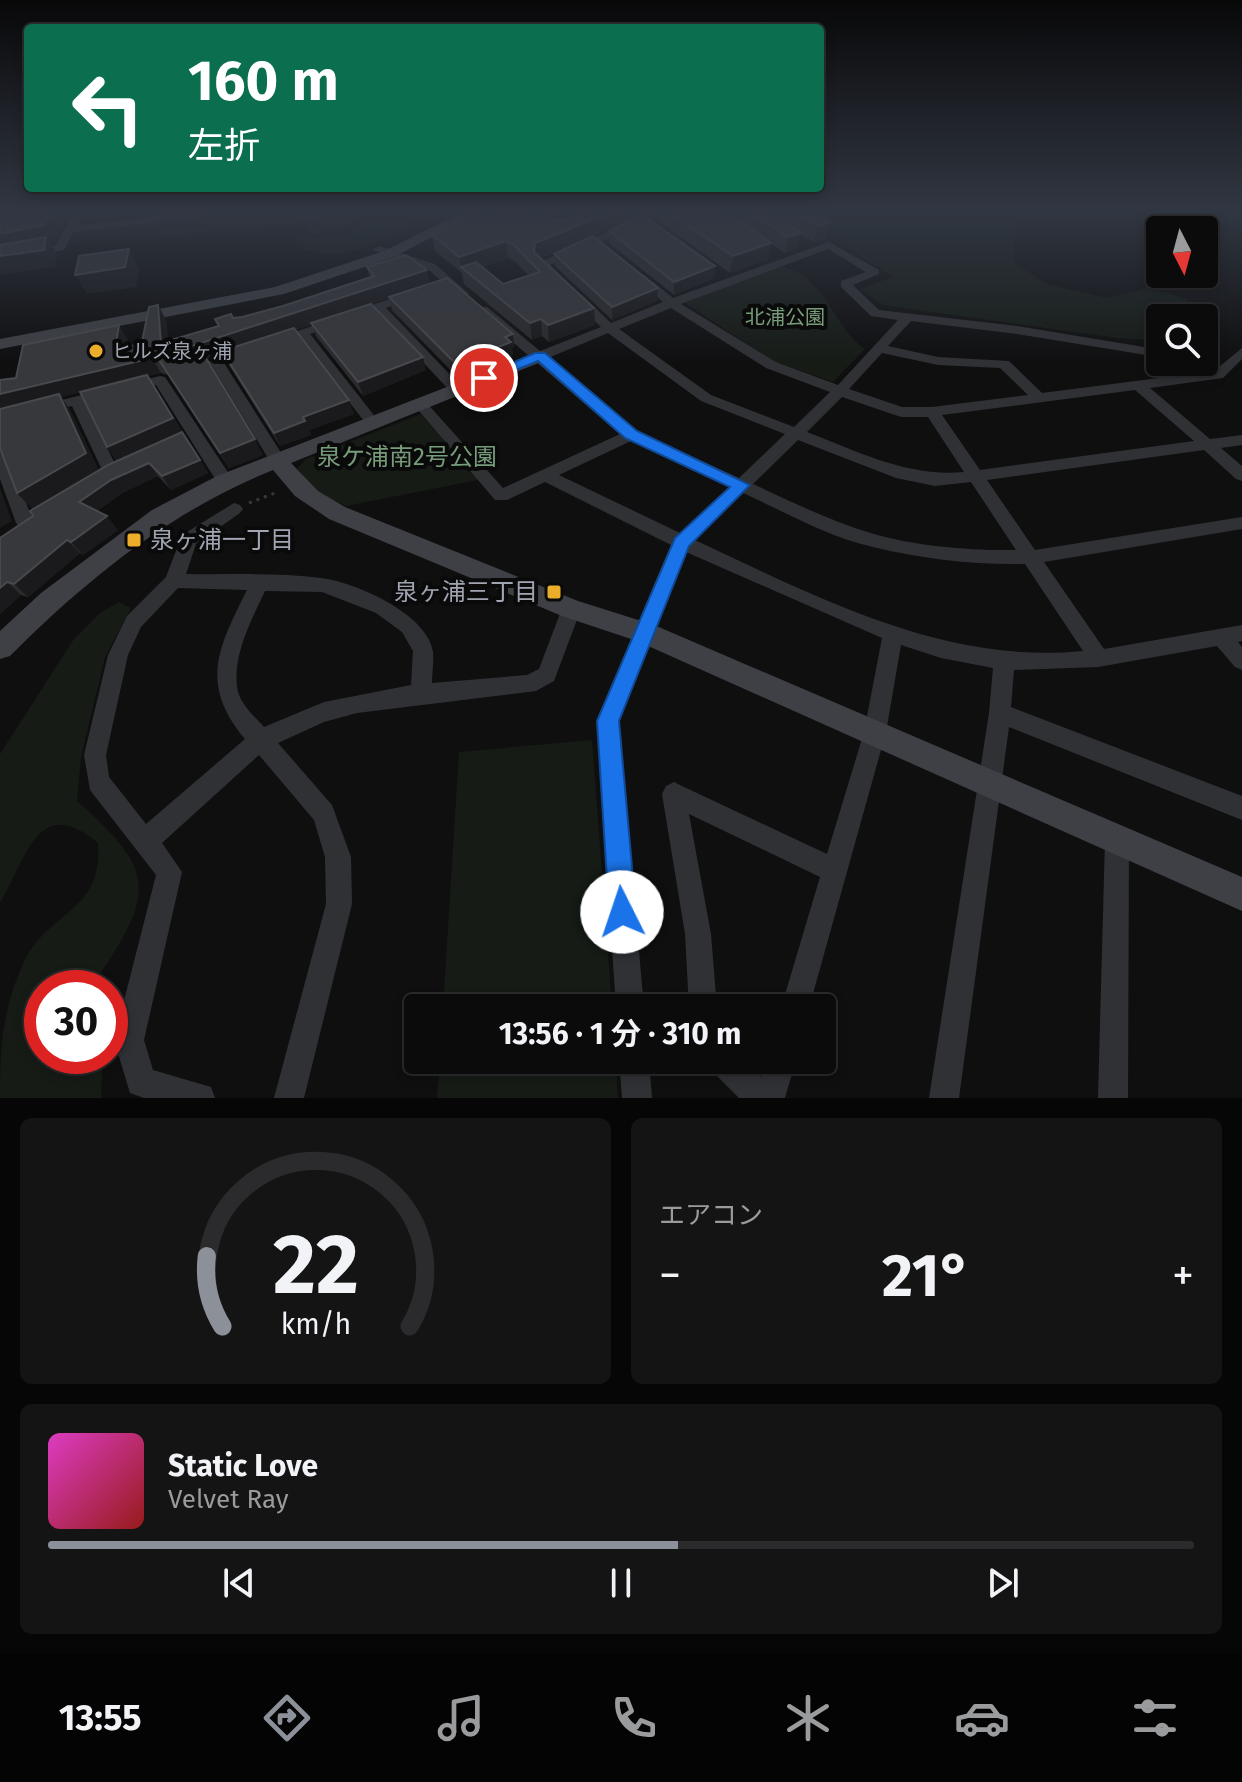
<!DOCTYPE html>
<html lang="ja">
<meta charset="utf-8">
<style>
:root{--surface:#0b0b0c;--page:#141415;--text:#f1f3f6;--muted:#9a9b9d;--line:#2b2b2d;--accent:#8c9099}
body{margin:0;font-family:"Fira Sans","Noto Sans JP",sans-serif;background:var(--page);color:var(--text);height:100vh;display:flex;flex-direction:column;font-size:30px;white-space:nowrap}
*{box-sizing:border-box;margin:0}
p{font-size:26px;color:var(--muted)}
.icon{flex:none;width:44px;height:44px;fill:none;stroke:currentColor;stroke-width:2;stroke-linecap:round;stroke-linejoin:round}
.map{position:relative;height:1098px;overflow:hidden}
.panel{display:flex;flex-direction:column;gap:20px;padding:20px;background:#060607;flex:1}
.panel>*{flex:none}
.top-card{position:absolute;left:24px;top:24px;width:800px;height:168px;border-radius:8px;box-shadow:0 4px 12px #0003,0 0 0 2px var(--line);background:#0b6e4f;color:#fff;overflow:hidden}
.needle{width:52px;rotate:174deg}
.buttons{position:absolute;left:1146px;top:216px;display:grid;gap:16px}
.buttons a{display:grid;place-items:center;width:72px;height:72px;border-radius:8px;background:var(--surface);box-shadow:0 4px 12px #0003,0 0 0 2px var(--line);font-size:40px}
.speed{position:absolute;left:24px;top:970px;display:flex;gap:16px;font-size:40px;font-weight:700;text-align:center}
.speed>*{display:grid;place-content:center;width:104px;height:104px;border-radius:50%;background:var(--surface);box-shadow:0 4px 12px #0003,0 0 0 2px var(--line);line-height:1}
.speed .limit{border:12px solid #d22;background:#fff;color:#111}
.pin{position:absolute;display:grid;place-items:center;width:68px;height:68px;color:#fff;margin:-34px;border:4px solid #fff;border-radius:50%;box-shadow:0 2px 8px #0007}
.me{position:absolute;width:88px;margin:-44px;rotate:356deg;stroke-linejoin:round;filter:drop-shadow(0 0 6px #0008)}
.turn{display:flex;align-items:center;gap:28px;height:168px;padding:0 32px;font-size:36px}
.turn .icon{width:104px;height:104px;stroke-width:2.5}
.turn b{display:block;font-size:56px;line-height:68px}
.big{font-size:60px;font-weight:700;line-height:1.1}
.panel .tile{flex:1;display:flex;flex-direction:column;justify-content:center;gap:12px;min-width:0;padding:0 28px;border-radius:12px;background:var(--page)}
.panel .dial{align-items:center;gap:0}
.dial svg{height:208px;overflow:visible;fill:none;stroke:var(--line);stroke-width:7;stroke-linecap:round;text-anchor:middle}
.dial text{fill:var(--text);stroke:none}
.song{display:flex;align-items:center;gap:24px}
.cover{width:96px;height:96px;border-radius:12px;background:linear-gradient(135deg,hsl(310 70% 55%),hsl(0 70% 35%))}
.played{height:8px;border-radius:4px;background:linear-gradient(90deg,var(--accent) 55%,var(--line) 55%)}
.keys{display:flex;justify-content:space-around;direction:ltr}
.heat{display:flex;justify-content:space-between;align-items:center;font-size:44px;direction:ltr}
.panel .tiles{flex:1;display:grid;gap:20px;grid-template-columns:1fr 1fr}
.tile:last-child{grid-column:span 2}
.trip{position:absolute;left:404px;top:994px;width:432px;height:80px;border-radius:8px;background:var(--surface);box-shadow:0 4px 12px #0003,0 0 0 2px var(--line);font-weight:700;line-height:80px;text-align:center}
.menu{display:flex;height:128px;justify-content:space-around;align-items:center;background:#040405;color:var(--muted)}
.menu .icon{width:56px;height:56px}
.menu .current{color:var(--accent)}
.menu b{font-size:36px;color:var(--text)}
.map>svg:first-child{display:block}
.green{fill:#161b16}
.lines{fill:none;stroke-linecap:round;stroke-linejoin:round}
.path{stroke:#36383c;stroke-width:3;stroke-dasharray:3 5;stroke-linecap:butt}
.street{fill:#303135;fill-rule:evenodd}
.secondary{fill:#3e4045;fill-rule:evenodd}
.wall{fill:#2b2b2e;fill-rule:evenodd}
.shaded-wall{fill:#1a1a1c}
.building{fill:#37383c;stroke:#48494e;stroke-width:2}
.route{fill:#1a73e8;stroke:#114b97;stroke-width:2}
.poi-dot{fill:#ecad2b;stroke:#0a0a0b;stroke-width:3}
.labels{text-anchor:middle;dominant-baseline:central;stroke-width:8;stroke-linejoin:round;paint-order:stroke}
.far-park-label{font-size:20px;fill:#779c7a;stroke:#0a0a0b}
.far-poi-label{font-size:20px;fill:#a0a5b1;stroke:#0a0a0b;text-anchor:start}
.park-label{font-size:24px;fill:#779c7a;stroke:#0a0a0b}
.poi-label{font-size:24px;fill:#a0a5b1;stroke:#0a0a0b;text-anchor:start}
</style>
<div class="map">
<svg width="1242" height="1098" viewBox="0 0 1242 1098">
<rect width="100%" height="100%" fill="#0f0f10"/>
<g class="green">
<path d="M357,210h83c-40,19 -107,68 -148,31l7,-5c24,3 40,3 60,-11z"/>
<path d="M805,210h218l-9,28 -1,24 34,22 59,14 43,-10 38,11 4,16 -4,3h-27v23l-43,-3 -235,-33 -23,-16 34,-12 -52,-33z"/>
<path d="M164,221l-5,16 -89,6 6,-12z"/>
<path d="M776,266c49,4 55,60 89,83l-32,33 -60,-21 -88,-58z"/>
<path d="M421,414l57,66 -132,26 -33,-15 -16,-22 9,-10z"/>
<path d="M119,602l12,6 -26,49 -24,100 -4,44c78,69 79,90 21,176l2,11h-58v68h61l-2,42h-101c0,-49 2,-88 23,-134 24,-54 80,-50 75,-121 -60,-50 -71,14 -98,60v-149l74,-115 26,-26z"/>
<path d="M592,740l20,268h-169l16,-256z"/>
<path d="M440,1060h176l2,38h-181z"/>
</g>
<g class="lines">
<path class="path" d="M249,503l26,-10"/>
<g class="street">
<path d="M75,210h10l-8,15 100,-11 5,3 -5,3 -103,12 -10,18 -64,12v-6l56,-11z"/>
<path d="M658,210h13l-121,55 9,9v4h-8l-15,-14z"/>
<path d="M829,242l50,28v4l-26,11 26,25 138,16 133,22 10,5v9h5l-5,2 -14,-9 -129,-21 -106,-13 -23,25 50,11 71,4 33,32 172,-22 28,-23v11l-19,19 -73,10 60,51 32,-4v10l-21,3 21,18v15l-6,-2 -32,-29 -217,30 48,70 207,-33v12l-198,33 60,87 138,-24v16l-4,1 4,5v23l-7,-3 -18,-21 -119,21 -84,3 -3,37 231,89v24l-233,-93 -50,371h-30l60,-385 4,-45 -52,-10 -40,-13 -15,87 -77,276h-28l39,-131 -131,-63 22,120 6,74h-28l-4,-74 -23,-140 4,-8 8,-4 8,4 145,68 37,-122 18,-94 -196,-86 -67,169 25,287h-28l-19,-287 74,-176 -126,-63 -38,18h-12l-82,-96 2,-3h10l78,87 117,-54 -141,-121v-6h8l53,44 61,-24 -28,-27v-6h8l30,29 52,-21 -27,-23v-4h8l29,23zM828,249l38,23 -25,9v6l30,29 27,4 -60,65 -62,-23 -95,-58zM671,308l95,60 64,24 -36,35 -83,-32 -92,-66zM608,333l93,68 84,33 -46,44 -103,-47 -88,-73zM882,353l56,12 62,3 28,27 -96,12h-30l-53,-18zM1135,390l59,51 -214,29 -38,-55zM842,397l59,20h27l36,55c-57,5 -105,-20 -157,-40zM798,440l98,38 39,8 36,-4 45,68c-42,1 -102,-4 -142,-16 -42,-12 -82,-32 -121,-50zM631,441l99,46 -50,46 -121,-58zM743,493c42,19 85,44 130,54 49,12 102,18 152,17l58,87c-139,14 -266,-54 -388,-111z"/>
<path d="M379,246l56,18 34,30 -10,3 -32,-29 -52,-17 -2,-2z"/>
<path d="M407,293l10,3 -31,12 75,78v6h-10l-75,-80 -66,22 67,85v6h-10l-68,-88 -23,8 -7,-4z"/>
<path d="M248,346l5,1v6l-29,10 61,96 -8,5 -6,-1 -62,-102z"/>
<path d="M160,376l5,1 66,100 2,4 -2,4h-12l-63,-100 -71,18 34,69 -8,6 -8,-6 -31,-66 -72,19v-10z"/>
<path d="M0,452l8,5 26,66 -3,4h-12l-3,-4 -16,-44z"/>
<path d="M234,503l6,2 3,4 -3,4 -44,31 -10,30c45,1 90,-2 135,4 34,4 107,36 112,74 1,10 -1,21 -1,31l95,-8 12,-6 25,-66 7,-2 7,2 3,6 -27,72 -18,10 -179,22 -33,9 -46,21 54,62 19,52 1,47 -48,194h-30l52,-194 -1,-47 -11,-37 -55,-65 -97,88 20,29 -38,168 9,30 58,17 4,11h-71l-14,-5 -16,-53 42,-165 -66,-85 -6,-35 24,-100 19,-39 39,-39 16,-42zM178,588l69,2c-29,58 -48,94 -2,149l-99,85 -37,-47 -3,-22 22,-100 13,-28zM265,591l57,1 54,21 26,19 11,19 -2,34 -87,17 -60,25c-10,-11 -26,-25 -27,-41 -4,-32 15,-67 28,-95z"/>
<path d="M1117,828l9,3 3,9 -1,258h-30l7,-258 3,-9z"/>
<path d="M619,1060h30l3,38h-30z"/>
<path d="M706,1060h37l18,17 5,-17h30l-11,38h-46l-28,-28z"/>
</g>
<g class="secondary">
<path d="M467,210h17l-90,47 -110,37 -284,55v-10l275,-52 109,-36z"/>
<path d="M540,351l6,1v8l-255,103 27,28 27,16 233,94 76,24 588,252v34l-605,-270 -75,-25 -233,-97 -34,-23 -22,-26c-102,41 -186,109 -263,186l-10,3v-28l41,-38 111,-83 65,-34z"/>
</g>
</g>
<g class="wall">
<path d="M75,210h274l2,14 -39,11 -7,-12 -143,13 -9,-17 2,-4 -73,6z"/>
<path d="M478,210h61l-2,1 22,10 29,-11h63l-110,48 54,67 -46,17 -7,-6 -10,4 -68,-56 -2,-11 -27,-22 -3,-16zM508,258l8,4 13,14 -26,8 -21,-17z"/>
<path d="M657,210h154l15,29 -12,3 -14,-8 -3,15 -12,4 -14,-10 -3,16 -38,14 -73,-53z"/>
<path d="M609,231l106,35 -1,12 -40,17 -65,-52z"/>
<path d="M554,254l104,34 -1,13 -45,19 -57,-54z"/>
<path d="M367,267l63,17 83,50 1,13 -2,1 1,8 -55,22 -66,-68 -3,-12 -18,6 55,66 -63,26 -47,-60 -4,-12 -17,6 59,84 -45,16 2,5 -31,11 -51,-81 -6,-11 -17,5 57,96 -34,13 -61,-93 -7,-2 -14,3 35,55 -66,29 -9,-13 -27,-55 -19,5 9,13 28,59 -66,40 -32,-58v-71l16,-2 112,-38v4l13,3 17,-42 8,15 2,21 51,-15 -4,-7 27,-2 41,-11 87,-28z"/>
<path d="M182,432l26,41 -37,17 -13,-14 -36,17 -25,18 21,19 -35,25 -3,-2 -52,44 -7,-2 -21,19v-76z"/>
</g>
<g class="shaded-wall">
<path d="M53,210h20l-19,32 -4,1 7,11 -2,13 -55,8v-41z"/>
<path d="M75,210h143l-136,11z"/>
<path d="M260,210h41l4,13 -143,13 -9,-17z"/>
<path d="M338,210h11l2,14 -39,11 -6,-17z"/>
<path d="M615,210h36l-114,49 -3,-7 1,-9z"/>
<path d="M830,223l-4,16 -12,3 3,-16z"/>
<path d="M801,233l-4,16 -12,4 3,-16z"/>
<path d="M506,241l2,17 -42,14 -5,-5 -2,-10z"/>
<path d="M771,243l-3,16 -38,14 3,-17z"/>
<path d="M129,249l10,20 -3,18 -49,7 -12,-19z"/>
<path d="M715,266l-1,12 -40,17v-13z"/>
<path d="M427,270l3,14 -252,85 -8,-16z"/>
<path d="M658,288l-1,13 -45,19v-13z"/>
<path d="M158,305l8,15 3,38 -8,-15z"/>
<path d="M594,308l1,17 -46,17 -1,-17z"/>
<path d="M541,319l1,17 -10,4 -2,-17z"/>
<path d="M119,325l9,15 -3,18 -9,-15z"/>
<path d="M513,334l1,13 -2,1 1,8 -55,22 -2,-14z"/>
<path d="M423,357l3,13 -63,26 -5,-14z"/>
<path d="M152,358l9,15 -100,24 9,13 28,59 -66,40 -15,-16 -17,-81v-18z"/>
<path d="M349,400l5,14 -45,16 2,5 -31,11 -6,-13 29,-16z"/>
<path d="M173,418l9,13 -66,29 -9,-13z"/>
<path d="M255,439l8,16 -34,13 -9,-15z"/>
<path d="M200,460l8,13 -37,17 -9,-14z"/>
<path d="M149,463l9,13 -36,17 -31,22 -12,-13 32,-22z"/>
<path d="M0,488l12,33 -12,7z"/>
<path d="M107,516l11,14 -35,25 -12,-13z"/>
<path d="M67,540l13,13 -52,44 -14,-13z"/>
<path d="M7,582l14,13 -21,19v-26z"/>
</g>
<g class="building">
<path d="M0,210h53l-10,15 -43,9z"/>
<path d="M157,210h103l-107,9z"/>
<path d="M302,210h36l-32,8z"/>
<path d="M478,210h56l25,11 29,-11h27l-80,33 -1,9 60,56 -46,17 -7,-6 -11,4 -69,-56 15,-5 27,22 37,-12 -26,-27 -8,-4 -47,16 -27,-22z"/>
<path d="M665,210h57l49,33 -38,13z"/>
<path d="M745,210h22l34,23 -13,4z"/>
<path d="M791,210h20l19,13 -13,3z"/>
<path d="M643,215l72,51 -41,16 -65,-51z"/>
<path d="M593,236l65,52 -46,19 -58,-53z"/>
<path d="M46,237l-2,13 -44,6v-11z"/>
<path d="M129,249l-4,18 -50,8 4,-19z"/>
<path d="M406,255l21,15 -257,83 10,9 24,-7 51,84 -35,14 -61,-93 -7,-2 -152,36v-14l16,-2 7,-33 96,-20 -3,18 25,4 8,-40 9,-2 3,38 58,-17 -4,-7 16,-5 2,4 9,-1 41,-11 91,-30 -7,-9z"/>
<path d="M447,278l66,56 -8,3 6,5 -55,22 -67,-67z"/>
<path d="M371,304l52,53 -65,25 -47,-59z"/>
<path d="M294,328l55,72 -46,17 2,4 -31,12 -52,-82z"/>
<path d="M147,375l26,43 -66,29 -27,-55z"/>
<path d="M59,394l27,59 -69,40 -17,-45v-39z"/>
<path d="M182,432l18,28 -38,16 -13,-13 -38,17 -32,22 28,14 -36,26 -4,-2 -53,44 -7,-2 -7,6v-50l33,-22 -3,-5 78,-46z"/>
</g>
<linearGradient id="sky" x2="0" y2="1"><stop stop-color="#080809"/><stop offset="0.58" stop-color="#313742"/><stop offset="1" stop-color="#313742" stop-opacity="0"/></linearGradient>
<rect width="1242" height="363" fill="url(#sky)"/>
<path class="route" d="M535,353h10l92,78 113,54 -61,61 -70,175 17,191 -4,10 -10,4 -9,-4 -4,-10 -12,-191 78,-183 55,-51 -105,-49 -87,-77 -49,20 -12,-3z"/>
<g class="poi-dot">
<circle cx="96" cy="351" r="8"/>
<rect x="126" y="532" width="16" height="16" rx="4"/>
<rect x="546" y="584" width="16" height="16" rx="4"/>
</g>
<g class="labels">
<g class="far-park-label">
<text x="785" y="317">北浦公園</text>
</g>
<g class="far-poi-label">
<text x="112" y="351">ヒルズ泉ヶ浦</text>
</g>
<g class="park-label">
<text x="407" y="457">泉ケ浦南2号公園</text>
</g>
<g class="poi-label">
<text x="150" y="540">泉ヶ浦一丁目</text>
<text x="538" y="592" text-anchor="end">泉ヶ浦三丁目</text>
</g>
</g>
</svg>
<div class="buttons">
<a><svg class="needle" viewBox="-14 -14 28 28"><path d="M0-13l5 13h-10z" fill="#e53935"/><path d="M0 13l5-13h-10z" fill="#9a9b9d"/></svg></a>
<a><svg class="icon" aria-label="search" viewBox="0 0 24 24"><circle cx="10" cy="10" r="6"/><path d="M15 15l6 6"/></svg></a>
</div>
<div class="speed"><div class="limit">30</div></div>
<div class="pin" style="left:484px;top:378px;background:#d93025"><svg class="icon" aria-label="arrive" viewBox="0 0 24 24"><path d="M6 21V4h12l-3 4 3 4H6"/></svg></div>
<svg class="me" style="left:622px;top:912px" viewBox="-20 -20 40 40"><circle r="19" fill="#fff"/><path d="M0-13L10 11 0 6-10 11z" fill="#1a73e8"/></svg>
<div class="trip">13:56 · 1 分 · 310 m</div>
<div class="top-card">
<div class="turn"><svg class="icon" aria-label="left" viewBox="0 0 24 24"><path d="M17 20v-9H6M10 6l-5 5 5 5"/></svg><div><b>160 m</b>左折</div></div>
</div>
</div>
<section class="panel">
<div class="tiles">
<div class="tile dial"><svg viewBox="0 0 100 80">
<path d="M14 69A42 42 0 1 1 86 69"/>
<path d="M14 69A42 42 0 0 1 8 42" stroke="#8c9099"/>
<text x="50" y="56" font-size="32" font-weight="700">22</text>
<text x="50" y="72" font-size="11">km/h</text>
</svg></div>
<div class="tile"><p>エアコン</p>
<div class="heat"><a>−</a><b class="big">21°</b><a>+</a></div>
</div>
<div class="tile">
<div class="song"><i class="cover"></i><div><b>Static Love</b><p>Velvet Ray</p></div></div>
<div class="played"></div>
<div class="keys"><svg class="icon" aria-label="previous" viewBox="0 0 24 24"><path d="M18 5L8 12l10 7zM5 5v14"/></svg><svg class="icon" aria-label="pause" viewBox="0 0 24 24"><path d="M8 5v14M16 5v14"/></svg><svg class="icon" aria-label="next" viewBox="0 0 24 24"><path d="M6 5l10 7-10 7zM19 5v14"/></svg></div>
</div>
</div>
</section>
<nav class="menu">
<b>13:55</b>
<svg class="icon current" aria-label="directions" viewBox="0 0 24 24"><path d="M12 3l9 9-9 9-9-9zM9 14v-3h6M13 9l2 2-2 2"/></svg>
<svg class="icon" aria-label="music" viewBox="0 0 24 24"><path d="M9 18V5l10-2v13"/><circle cx="6" cy="18" r="3"/><circle cx="16" cy="16" r="3"/></svg>
<svg class="icon" aria-label="phone" viewBox="0 0 24 24"><path d="M5 4h4l2 5-3 2q2 4 5 5l2-3 5 2v4C11 20 4 13 5 4z"/></svg>
<svg class="icon" aria-label="climate" viewBox="0 0 24 24"><path d="M12 3v18M4 7l16 10M4 17L20 7"/></svg>
<svg class="icon" aria-label="car" viewBox="0 0 24 24"><path d="M5 17H2v-5l4-1 3-4h7l3 4 3 1v5h-3M9 17h6M6 11h13"/><circle cx="7" cy="17" r="2"/><circle cx="17" cy="17" r="2"/></svg>
<svg class="icon" aria-label="filters" viewBox="0 0 24 24"><path d="M4 7h16M4 17h16"/><circle cx="9" cy="7" r="2"/><circle cx="15" cy="17" r="2"/></svg>
</nav>
